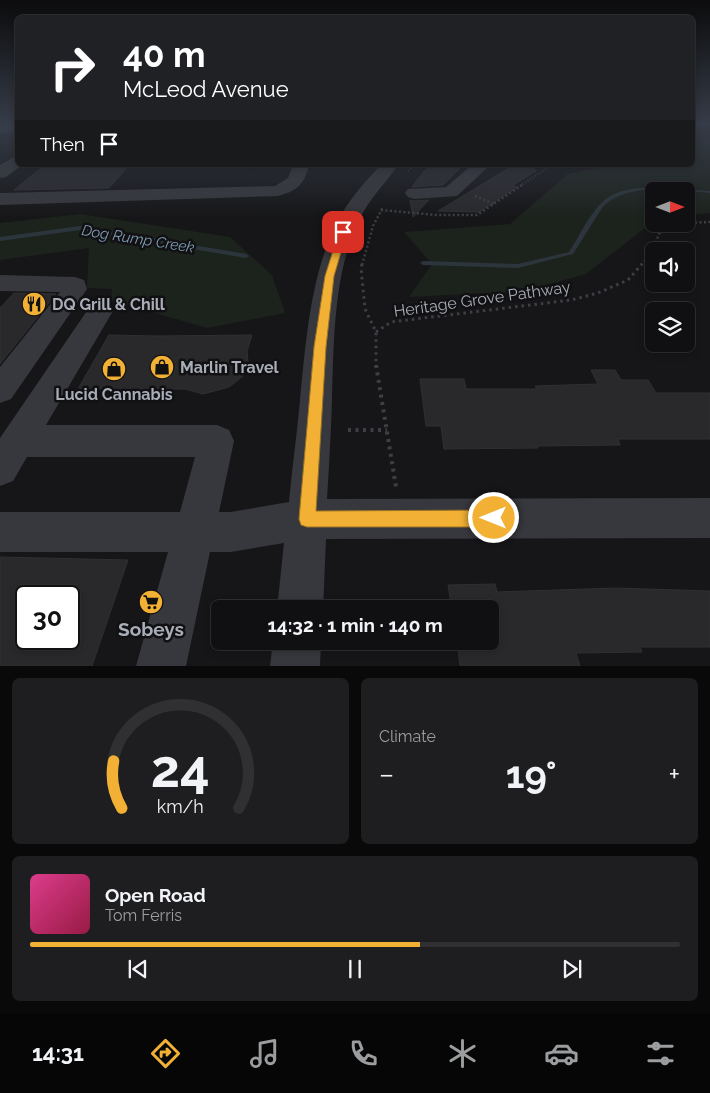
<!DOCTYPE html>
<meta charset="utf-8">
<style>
:root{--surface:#101012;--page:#1e1e20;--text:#f1f3f6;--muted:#9c9d9f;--line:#303032;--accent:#f2b134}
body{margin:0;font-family:Raleway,sans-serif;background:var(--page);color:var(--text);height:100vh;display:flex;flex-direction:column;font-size:19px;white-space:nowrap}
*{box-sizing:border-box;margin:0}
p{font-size:16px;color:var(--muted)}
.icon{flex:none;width:28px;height:28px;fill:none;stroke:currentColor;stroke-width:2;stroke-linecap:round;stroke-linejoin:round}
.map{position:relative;height:666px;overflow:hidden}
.side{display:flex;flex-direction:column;gap:12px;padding:12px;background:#09090a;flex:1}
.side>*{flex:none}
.top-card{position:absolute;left:15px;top:15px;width:680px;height:152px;border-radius:8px;box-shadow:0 2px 8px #0003,0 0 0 1px var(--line);background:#202124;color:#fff;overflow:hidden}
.needle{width:32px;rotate:90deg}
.buttons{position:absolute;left:645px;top:182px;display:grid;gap:10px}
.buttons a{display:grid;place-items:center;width:50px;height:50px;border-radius:8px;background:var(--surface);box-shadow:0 2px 8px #0003,0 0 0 1px var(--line);font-size:25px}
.speed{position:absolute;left:15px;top:585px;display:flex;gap:10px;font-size:25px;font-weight:700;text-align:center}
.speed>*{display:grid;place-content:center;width:65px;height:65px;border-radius:50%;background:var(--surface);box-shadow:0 2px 8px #0003,0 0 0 1px var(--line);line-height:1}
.speed .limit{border:2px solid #111;border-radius:8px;background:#fff;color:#111}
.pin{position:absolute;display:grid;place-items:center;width:42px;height:42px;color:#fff;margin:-21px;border-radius:10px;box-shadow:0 2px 8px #0006}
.me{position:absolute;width:55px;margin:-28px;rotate:270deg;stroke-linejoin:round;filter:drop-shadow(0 0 4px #0008)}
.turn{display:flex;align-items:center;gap:18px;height:105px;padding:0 25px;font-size:22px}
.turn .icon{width:65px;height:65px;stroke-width:2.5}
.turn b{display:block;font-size:35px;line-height:42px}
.then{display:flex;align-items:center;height:48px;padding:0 25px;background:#0003;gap:10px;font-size:19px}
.big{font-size:38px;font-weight:700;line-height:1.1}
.side .card{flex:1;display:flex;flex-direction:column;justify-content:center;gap:8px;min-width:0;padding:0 18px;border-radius:8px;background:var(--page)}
.side .dial{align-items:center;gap:0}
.dial svg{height:130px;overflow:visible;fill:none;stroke:var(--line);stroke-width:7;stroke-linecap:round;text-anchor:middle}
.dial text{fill:var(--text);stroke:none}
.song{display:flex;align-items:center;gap:15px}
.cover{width:60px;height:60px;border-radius:8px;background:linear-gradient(135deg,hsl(330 70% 55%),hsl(340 70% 35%))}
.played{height:5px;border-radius:2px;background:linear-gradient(90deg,var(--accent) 60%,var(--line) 60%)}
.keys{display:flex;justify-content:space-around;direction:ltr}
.heat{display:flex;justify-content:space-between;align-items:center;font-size:28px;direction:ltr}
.side .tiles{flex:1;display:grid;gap:12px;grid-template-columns:1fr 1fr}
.card:last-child{grid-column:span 2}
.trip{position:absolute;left:211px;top:600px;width:288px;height:50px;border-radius:8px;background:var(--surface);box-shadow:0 2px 8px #0003,0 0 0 1px var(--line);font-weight:700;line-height:50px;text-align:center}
.menu{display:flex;height:80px;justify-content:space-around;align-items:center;background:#060607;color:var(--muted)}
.menu .icon{width:35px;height:35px}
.menu .selected{color:var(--accent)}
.menu b{font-size:22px;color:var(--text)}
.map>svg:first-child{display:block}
.green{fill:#1c231d}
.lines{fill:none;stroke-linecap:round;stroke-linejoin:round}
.stream{fill:#2c353c;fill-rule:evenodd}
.building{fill:#29292c;stroke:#303034;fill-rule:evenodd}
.path-far3{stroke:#3d3f44;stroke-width:2;stroke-dasharray:1 2;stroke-linecap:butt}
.path-far2{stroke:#3d3f44;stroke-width:2.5;stroke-dasharray:2 2.5;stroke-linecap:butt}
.path-far1{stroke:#3d3f44;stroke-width:3;stroke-dasharray:2.5 4;stroke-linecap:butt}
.path{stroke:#3d3f44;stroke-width:4;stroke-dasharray:3 4.5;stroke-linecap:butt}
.minor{fill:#37383d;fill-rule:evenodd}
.route{fill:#f2b134;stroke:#9d7322}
.labels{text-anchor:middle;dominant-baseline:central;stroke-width:5;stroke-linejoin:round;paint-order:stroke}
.far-water-label{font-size:15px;font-style:italic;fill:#7f9bb3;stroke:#111113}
.street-label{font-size:16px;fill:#a8adb8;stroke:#111113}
.poi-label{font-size:16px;font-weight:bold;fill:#a8adb8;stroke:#111113;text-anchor:start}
.near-poi-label{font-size:19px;font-weight:bold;fill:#a8adb8;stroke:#111113}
</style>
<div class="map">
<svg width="710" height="666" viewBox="0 0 710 666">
<rect width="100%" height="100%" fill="#161618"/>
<g class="green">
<path d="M710,138v75l-24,2v-24h-32v30l-68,53 -62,17 -115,6 23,-33 -28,-32 106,-8 58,-50 42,-9h82l1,-17z"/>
<path d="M80,214l150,23 42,38 13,38 -78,15 -96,-28 1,-11 -25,-1 2,-40 -89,12v-37z"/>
</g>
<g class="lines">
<g class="stream">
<path d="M655,187l55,4v2c-32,-2 -84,-12 -108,15l-29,46 -55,14 -95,-3 -3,-2 3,-2 95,3 51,-12c12,-18 24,-47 43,-57 13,-7 29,-7 43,-8z"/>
<path d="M80,226l166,28 3,2 -3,2 -166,-28 -80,11v-4z"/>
</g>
</g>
<g class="building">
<path d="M45,165h84l-20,23 -95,2z"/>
<path d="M432,165h31l-20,20 -31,2 13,-17z"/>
<path d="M514,165h18l4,6 -23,14 4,2 -38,25 -41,-1z"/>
<path d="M410,200l4,1 15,-1 -16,17z"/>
<path d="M14,293l42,1 -56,70v-56z"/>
<path d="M109,335l47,1 96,-1 -5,16 1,11 -5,14 -14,11 -26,7 -18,-5h-107z"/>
<path d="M591,370h24l6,10h27l8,13h54v46h-92l2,6 -83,1 1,2 -94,1 -3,-23h-15l-6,-47h44l2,10h71l-2,-3 63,-2z"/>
<path d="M0,557l128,3 -36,106h-92zM26,596h43v43h-43z"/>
<path d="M495,584l2,8 119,-4 94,3v56h-70l2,5 -66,1 4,13h-120l-3,-25h33v-32h-38l-4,-24z"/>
</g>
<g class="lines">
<g class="path-far3">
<path d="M692,132l4,-1"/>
<path d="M408,171l7,-6"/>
<path d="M520,186l32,-21"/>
</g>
<g class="path-far2">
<path d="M475,196l19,8"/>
<path d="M381,210l55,5h41l45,-30"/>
<path d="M686,223l24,-1"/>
<path d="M362,265l11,-39 10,-19"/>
<path d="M641,265l10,-11 10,-25 20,-5"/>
</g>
<g class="path-far1">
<path d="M362,264l-1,4 4,41 11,23v34"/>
<path d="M376,332l15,-10 180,-22 27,-7 30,-13 14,-16"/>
</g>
<g class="path">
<path d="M376,365l20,122"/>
<path d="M348,430h39"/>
</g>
<g class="minor">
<path d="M18,124v7l-18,3v-8z"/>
<path d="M18,155v10h4l-16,12 -6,1v-13z"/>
<path d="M293,165h16c-4,19 -13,27 -32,31l-277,9v-12l275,-7 13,-8z"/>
<path d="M381,165h17c-13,19 -29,34 -39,55 -26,55 -25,121 -27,180 -1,33 -3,66 -5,99l383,-1v40l-384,1 -3,70h-46l7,-66 -53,9h-21l-24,114h-50l32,-114h-168v-40h180l15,-55h-168l-14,24 -13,5v-48l91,-133 9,-3 9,3 4,6 -67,114h171l12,5 5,11 -15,71h12l58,-10c3,-34 8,-68 11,-102 6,-59 10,-123 37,-178 11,-21 27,-40 44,-57z"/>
<path d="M472,165h18l-33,31 -43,3 -6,-2 -3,-4 3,-4 38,-2z"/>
<path d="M0,275l75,2 9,3 3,9 -76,110 -11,4v-36l60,-75 -60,-1z"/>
<path d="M273,641h48l-1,25h-50z"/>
</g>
</g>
<linearGradient id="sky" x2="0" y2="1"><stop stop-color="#0c0c0d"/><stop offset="0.57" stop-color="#363c48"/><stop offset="1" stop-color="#363c48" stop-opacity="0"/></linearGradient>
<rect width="710" height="218" fill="url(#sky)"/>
<path class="route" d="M343,229l4,3 -13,44 -8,71 -10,164 178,-1 6,3 2,5 -2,6 -6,3h-187l-6,-2 -2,-6 15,-172 11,-71 14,-44z"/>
<defs>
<g id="restaurant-disc" transform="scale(1.25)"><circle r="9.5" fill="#f2b134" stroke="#111113"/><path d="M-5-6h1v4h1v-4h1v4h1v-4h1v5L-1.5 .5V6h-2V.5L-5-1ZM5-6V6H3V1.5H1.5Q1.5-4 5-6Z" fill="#111"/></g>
<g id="shop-disc" transform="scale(1.25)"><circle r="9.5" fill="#f2b134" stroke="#111113"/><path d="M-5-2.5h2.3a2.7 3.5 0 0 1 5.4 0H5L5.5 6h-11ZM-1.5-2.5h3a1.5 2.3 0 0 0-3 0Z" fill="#111"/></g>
<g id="supermarket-disc" transform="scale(1.25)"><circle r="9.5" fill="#f2b134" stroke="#111113"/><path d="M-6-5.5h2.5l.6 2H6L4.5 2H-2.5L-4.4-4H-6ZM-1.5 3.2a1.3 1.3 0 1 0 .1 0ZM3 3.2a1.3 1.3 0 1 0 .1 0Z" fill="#111"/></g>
</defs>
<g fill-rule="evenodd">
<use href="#restaurant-disc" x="34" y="304"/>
<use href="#shop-disc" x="162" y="367"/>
<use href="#shop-disc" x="114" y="369"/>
<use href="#supermarket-disc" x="151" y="602"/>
</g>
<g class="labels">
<g class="far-water-label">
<text transform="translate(138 239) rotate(9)">Dog Rump Creek</text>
</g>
<g class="street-label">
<text transform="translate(482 299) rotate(-8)">Heritage Grove Pathway</text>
</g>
<g class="poi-label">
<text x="52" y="304">DQ Grill &amp; Chill</text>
<text x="180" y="367">Marlin Travel</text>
<text x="114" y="394" text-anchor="middle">Lucid Cannabis</text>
</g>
<g class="near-poi-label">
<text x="151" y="629">Sobeys</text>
</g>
</g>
</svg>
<div class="buttons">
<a><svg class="needle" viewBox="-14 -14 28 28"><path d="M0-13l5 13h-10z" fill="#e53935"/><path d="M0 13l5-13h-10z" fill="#9c9d9f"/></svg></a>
<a><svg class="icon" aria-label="sound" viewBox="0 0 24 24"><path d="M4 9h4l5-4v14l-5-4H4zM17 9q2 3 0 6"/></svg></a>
<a><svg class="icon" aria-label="layers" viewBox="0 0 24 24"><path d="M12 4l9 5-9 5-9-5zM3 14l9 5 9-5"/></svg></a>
</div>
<div class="speed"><div class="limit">30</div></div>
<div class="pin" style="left:343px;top:232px;background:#d93025"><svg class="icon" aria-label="arrive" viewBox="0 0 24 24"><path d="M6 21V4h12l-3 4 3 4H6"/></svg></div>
<svg class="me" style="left:494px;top:518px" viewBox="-20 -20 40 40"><circle r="17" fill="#f2b134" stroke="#fff" stroke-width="3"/><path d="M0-11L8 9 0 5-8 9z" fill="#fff"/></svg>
<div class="trip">14:32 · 1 min · 140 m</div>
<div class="top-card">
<div class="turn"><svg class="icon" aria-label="right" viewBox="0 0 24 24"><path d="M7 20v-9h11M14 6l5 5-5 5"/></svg><div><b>40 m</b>McLeod Avenue</div></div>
<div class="then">Then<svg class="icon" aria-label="arrive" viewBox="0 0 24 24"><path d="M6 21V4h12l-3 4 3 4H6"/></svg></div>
</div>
</div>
<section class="side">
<div class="tiles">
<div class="card dial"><svg viewBox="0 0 100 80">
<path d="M14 69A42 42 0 1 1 86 69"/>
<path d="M14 69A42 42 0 0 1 9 40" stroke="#f2b134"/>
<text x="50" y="56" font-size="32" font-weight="700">24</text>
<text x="50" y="72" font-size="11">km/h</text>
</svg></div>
<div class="card"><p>Climate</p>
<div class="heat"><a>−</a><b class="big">19°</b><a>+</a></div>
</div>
<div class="card">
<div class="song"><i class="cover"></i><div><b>Open Road</b><p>Tom Ferris</p></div></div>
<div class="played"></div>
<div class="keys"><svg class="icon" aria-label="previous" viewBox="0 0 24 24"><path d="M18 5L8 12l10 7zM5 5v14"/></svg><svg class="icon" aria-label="pause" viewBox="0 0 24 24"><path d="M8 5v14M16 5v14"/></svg><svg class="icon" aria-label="next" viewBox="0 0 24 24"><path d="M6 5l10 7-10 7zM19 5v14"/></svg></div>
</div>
</div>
</section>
<nav class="menu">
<b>14:31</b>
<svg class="icon selected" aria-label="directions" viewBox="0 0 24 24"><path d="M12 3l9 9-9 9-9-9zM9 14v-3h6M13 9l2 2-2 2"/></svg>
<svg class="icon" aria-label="music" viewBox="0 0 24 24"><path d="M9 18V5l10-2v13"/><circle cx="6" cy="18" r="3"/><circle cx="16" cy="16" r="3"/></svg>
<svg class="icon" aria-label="phone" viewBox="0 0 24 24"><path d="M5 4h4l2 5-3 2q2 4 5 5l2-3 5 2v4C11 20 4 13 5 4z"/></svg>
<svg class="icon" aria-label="climate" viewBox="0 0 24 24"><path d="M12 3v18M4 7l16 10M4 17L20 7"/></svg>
<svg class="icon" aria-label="car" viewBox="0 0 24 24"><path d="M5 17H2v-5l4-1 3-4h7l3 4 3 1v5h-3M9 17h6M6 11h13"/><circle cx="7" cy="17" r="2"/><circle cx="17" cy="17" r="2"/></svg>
<svg class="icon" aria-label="filters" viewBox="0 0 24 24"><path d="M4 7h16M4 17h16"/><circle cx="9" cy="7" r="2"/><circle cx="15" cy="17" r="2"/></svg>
</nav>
